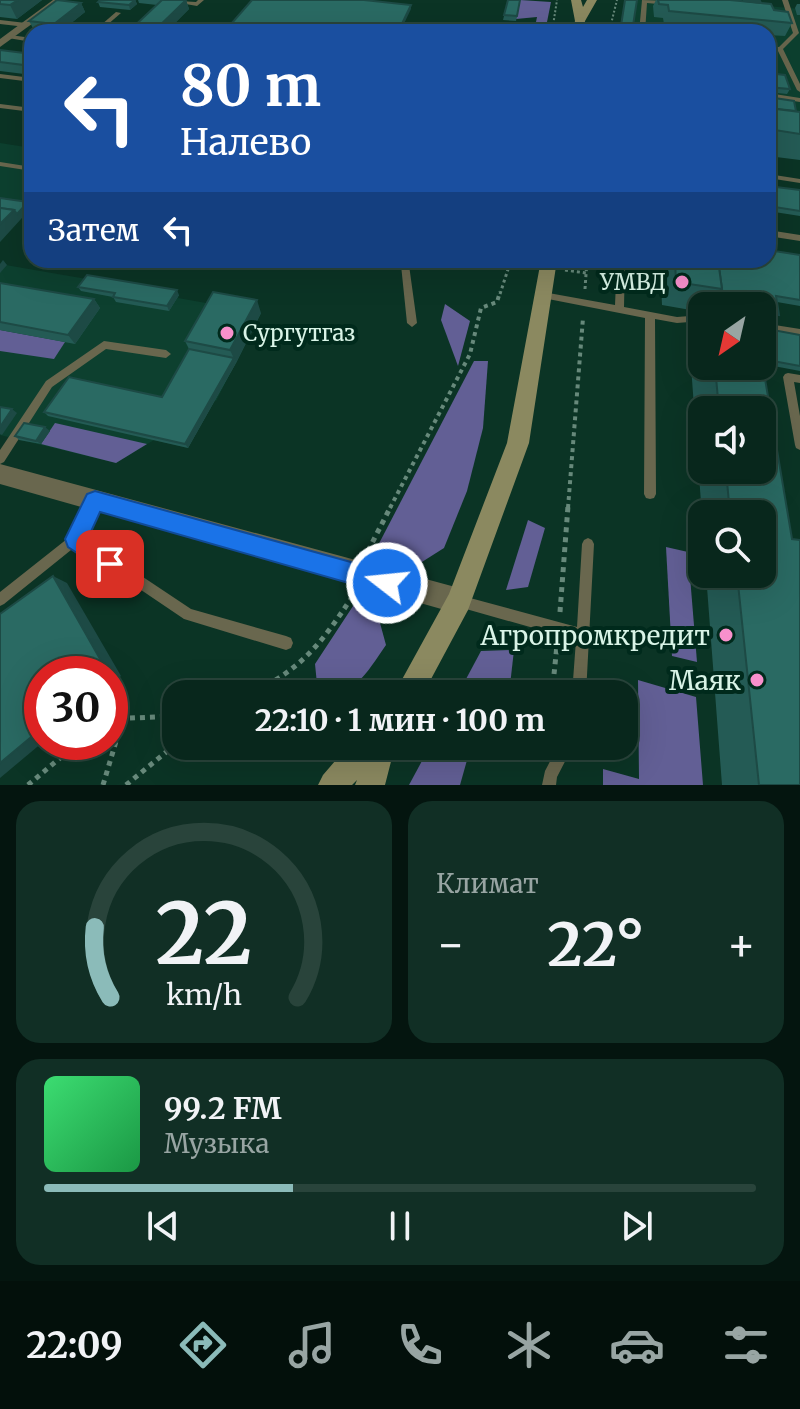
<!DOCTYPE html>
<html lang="ru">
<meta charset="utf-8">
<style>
:root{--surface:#08271c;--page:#112f25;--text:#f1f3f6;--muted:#98a5a3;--line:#29443b;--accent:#8bbbb9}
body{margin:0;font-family:Merriweather,serif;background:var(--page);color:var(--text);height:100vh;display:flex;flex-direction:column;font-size:30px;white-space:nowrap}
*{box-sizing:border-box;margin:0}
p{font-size:26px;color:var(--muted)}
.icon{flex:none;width:44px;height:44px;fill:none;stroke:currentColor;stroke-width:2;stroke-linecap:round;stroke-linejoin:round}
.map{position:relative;height:785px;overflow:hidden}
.panel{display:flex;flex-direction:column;gap:16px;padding:16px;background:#04150f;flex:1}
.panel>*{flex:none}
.hud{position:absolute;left:24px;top:24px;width:752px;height:244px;border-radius:24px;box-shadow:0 8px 32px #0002,0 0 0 2px var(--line);background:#1a4fa0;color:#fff;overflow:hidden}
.needle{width:52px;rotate:214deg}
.buttons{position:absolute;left:688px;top:292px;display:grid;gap:16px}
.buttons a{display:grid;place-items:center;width:88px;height:88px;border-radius:16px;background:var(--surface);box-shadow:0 8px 32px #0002,0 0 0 2px var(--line);font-size:40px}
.speed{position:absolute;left:24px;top:656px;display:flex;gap:16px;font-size:40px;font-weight:700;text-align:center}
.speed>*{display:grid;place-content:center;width:104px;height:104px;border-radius:50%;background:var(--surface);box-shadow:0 8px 32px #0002,0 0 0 2px var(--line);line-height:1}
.speed .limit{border:12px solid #d22;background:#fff;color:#111}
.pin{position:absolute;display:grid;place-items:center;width:68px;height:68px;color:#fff;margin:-34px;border-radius:16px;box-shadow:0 4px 12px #0006}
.me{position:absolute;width:88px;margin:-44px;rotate:286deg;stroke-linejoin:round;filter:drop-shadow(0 0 6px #0008)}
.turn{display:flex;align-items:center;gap:28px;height:168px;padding:0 24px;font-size:36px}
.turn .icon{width:104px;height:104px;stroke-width:2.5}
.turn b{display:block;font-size:56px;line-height:68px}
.then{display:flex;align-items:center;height:76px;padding:0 24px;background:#0003;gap:16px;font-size:30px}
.big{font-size:60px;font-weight:700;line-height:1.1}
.panel .widget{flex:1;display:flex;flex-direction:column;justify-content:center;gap:12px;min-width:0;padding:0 28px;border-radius:24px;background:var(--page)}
.panel .dial{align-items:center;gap:0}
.dial svg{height:208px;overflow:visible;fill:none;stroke:var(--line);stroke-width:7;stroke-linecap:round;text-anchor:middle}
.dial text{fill:var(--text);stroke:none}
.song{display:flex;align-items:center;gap:24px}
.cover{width:96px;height:96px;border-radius:12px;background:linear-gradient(135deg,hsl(140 70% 55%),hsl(140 70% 35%))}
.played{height:8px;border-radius:4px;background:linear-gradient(90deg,var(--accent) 35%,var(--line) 35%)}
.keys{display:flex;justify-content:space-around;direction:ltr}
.heat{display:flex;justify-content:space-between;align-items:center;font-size:44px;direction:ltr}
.panel .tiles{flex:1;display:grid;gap:16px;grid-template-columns:1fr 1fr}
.widget:last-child{grid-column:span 2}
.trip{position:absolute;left:162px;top:680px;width:476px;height:80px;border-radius:24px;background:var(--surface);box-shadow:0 8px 32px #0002,0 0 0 2px var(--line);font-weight:700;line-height:80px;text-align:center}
.tab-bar{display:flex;height:128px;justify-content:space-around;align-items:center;background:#03100b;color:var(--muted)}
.tab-bar .icon{width:56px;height:56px}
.tab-bar .on{color:var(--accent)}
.tab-bar b{font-size:36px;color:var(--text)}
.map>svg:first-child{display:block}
.built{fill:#0d402f}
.forest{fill:#625f95}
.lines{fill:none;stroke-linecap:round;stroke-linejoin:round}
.path-far3{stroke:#67897b;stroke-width:2;stroke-dasharray:2 2;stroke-linecap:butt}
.path-far2{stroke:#67897b;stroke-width:3;stroke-dasharray:3 3;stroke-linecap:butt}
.path-far1{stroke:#67897b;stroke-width:4;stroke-dasharray:4 4;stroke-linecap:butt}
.path{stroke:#67897b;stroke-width:5;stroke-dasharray:5 5;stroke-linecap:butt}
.lane{fill:#69674e;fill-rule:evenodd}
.street{fill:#69674e;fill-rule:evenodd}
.secondary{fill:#8b8960;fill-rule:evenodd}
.wall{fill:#245b55;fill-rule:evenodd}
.shaded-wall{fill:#1d4a45}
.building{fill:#2a6a63;stroke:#1d4a45;stroke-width:2}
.route{fill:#1a73e8;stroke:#114b97;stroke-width:2}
.poi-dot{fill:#f890cc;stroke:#002a1c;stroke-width:3}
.labels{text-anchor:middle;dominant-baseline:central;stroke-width:8;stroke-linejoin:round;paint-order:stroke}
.poi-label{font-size:22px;fill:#d9f4e7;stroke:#002a1c;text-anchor:end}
.near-poi-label{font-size:26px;fill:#d9f4e7;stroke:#002a1c;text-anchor:end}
</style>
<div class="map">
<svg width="800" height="785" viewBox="0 0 800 785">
<rect width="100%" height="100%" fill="#0b3425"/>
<g class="built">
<path d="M625,0h77l98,9v110l-32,-5v-82h-149z"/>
<path d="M0,143l32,5v58l-32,36z"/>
<path d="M0,264l179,31 -1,3 83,15 -45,88 -4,-1 -24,48 -34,-8 -38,23 -116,-28z"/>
</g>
<g class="forest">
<path d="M520,0l31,2 -6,30h-11l3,-15 -21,2z"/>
<path d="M445,304l25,17 -12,45 -17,-46z"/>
<path d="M0,330l65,12 -11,17 -54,-8z"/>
<path d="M474,361h14l-5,67 -16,63 -23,57 -30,19 -41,-12z"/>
<path d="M55,423l92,21 -31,19 -75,-19z"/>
<path d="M528,520l17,8 -17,59 -22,3z"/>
<path d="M666,547l22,5 9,110 -25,-6z"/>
<path d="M355,603l22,9 9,33c-21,30 -29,49 -68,49l-3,-30z"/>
<path d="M514,650l-5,44h-51l23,-43z"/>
<path d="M638,680l58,17 7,88h-100v-16l36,10z"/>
<path d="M430,746h41l-11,39h-51z"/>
</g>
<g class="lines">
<g class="path-far3">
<path d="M552,32l5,-32"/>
<path d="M609,32l8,-32"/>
</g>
<g class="path-far2">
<path d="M510,264l18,2"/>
<path d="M565,270l21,3"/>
<path d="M585,289l2,-29"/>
<path d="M500,294l11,-34"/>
</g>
<g class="path-far1">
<path d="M390,508l80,-154 11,-46 16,-6 3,-10"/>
<path d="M568,508l15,-190"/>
</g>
<g class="path">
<path d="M368,551l23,-45"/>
<path d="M560,612l8,-106"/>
<path d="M249,694c51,-23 73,-51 103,-97"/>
<path d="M552,694l5,-49"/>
<path d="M110,719l66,-3"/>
<path d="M28,785l51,-43"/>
<path d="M103,785l20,-67"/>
<path d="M126,785l50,-41"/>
</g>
<g class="lane">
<path d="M163,0l33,2 2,-2h6l-7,6z"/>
<path d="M642,0l27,1 3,2 -3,2 -22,-2 -2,29h-6z"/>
<path d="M782,0h6l11,33 -16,16 17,35v8l-3,-2 -19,-39 -10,-1v-4l11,1 14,-14z"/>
<path d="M116,12l5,1 -22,19h-6z"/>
<path d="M0,20l26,3 3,2 -3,2 -26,-3z"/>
<path d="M10,35l22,3v4l-24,-4 -1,-1z"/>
<path d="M0,74l32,4v4l-32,-4z"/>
<path d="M768,93l32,5v4l-32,-5z"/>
<path d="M0,104l32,4v4l-32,-4z"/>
<path d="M0,162l32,5v4l-32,-5z"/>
<path d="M768,174l32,5v4l-32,-5z"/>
<path d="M768,230l32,5v6l-32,-5z"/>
<path d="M403,260h8l-2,5 8,58 -5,4 -5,-4 -6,-58z"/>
<path d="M475,260h8l-2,8h-6z"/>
<path d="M617,260h8l-1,47 53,10 25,-2v6l-25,2 -22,-4 1,175 -2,4 -4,1 -4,-1 -2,-4 1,-176 -102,-20 -4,-3 4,-3 72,13z"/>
<path d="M762,323l38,6v8l-38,-6z"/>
<path d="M104,341l62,9 5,4 -5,4 -60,-9 -54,38 -48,75 -4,2v-14l46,-69z"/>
<path d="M788,373l12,2v8l-6,-1 6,34v34l-4,-2 -1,-3 -12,-68 2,-3z"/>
<path d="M95,496l4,1 2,4 -18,36 108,72 95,27 5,2 2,5 -2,5 -5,2 -102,-31 -108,-73 -72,58 -4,2v-14l72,-57 19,-38z"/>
<path d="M588,538l4,2 2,4 -8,150h-14l4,-54 -117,-33 -4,-2 -2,-4 2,-4 4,-2 118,32 5,-83 2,-4z"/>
<path d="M558,746h15l-16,31 -1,8h-14l3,-14z"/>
</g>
<g class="street">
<path d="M53,0h12l-65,47v-8z"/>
<path d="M0,464l459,124 9,4 4,9 -4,9 -9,4 -459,-130z"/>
</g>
<g class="secondary">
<path d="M571,0h10l2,7 4,-7h10l-12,21 -1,11h-12l3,-11z"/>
<path d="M541,260h16l-28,183 -61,167 -45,84h-29l55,-100 58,-151z"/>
<path d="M348,746h47l-10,39h-30l2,-5 -5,5h-34l5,-10z"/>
</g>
</g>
<g class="wall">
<path d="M0,0h42l-25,19 -17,-2z"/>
<path d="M135,0l2,4 -7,6 -30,-3 -2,-5z"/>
<path d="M138,0h48l3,9 -23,23h-38l29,-27 -18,-2z"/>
<path d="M508,0h12l-4,21 -13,-1z"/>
<path d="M656,0h78l9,1v-1h11l20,10 18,13 -7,13 -17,-1v-3h-26l-78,-8 -1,-6 -9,-1 -1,-11z"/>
<path d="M81,3l4,9 -25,20 -26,-2 -5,-9z"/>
<path d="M797,4h3v11h-3l-2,-7z"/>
<path d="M0,50l32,4v21l-32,-4z"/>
<path d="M768,73l22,16 -3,5 -19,-2z"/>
<path d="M768,97l28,14 4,1v48l-32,-4z"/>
<path d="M768,186l32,4v26l-32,-5z"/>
<path d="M800,255v51l-23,-4 2,13 -4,5 -13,-2v-12h-60v6l-40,-7 -2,-45h108z"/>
<path d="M435,260h21l-1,5 -20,-2z"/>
<path d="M0,283l94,16 6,9 -25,36 -75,-14z"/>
<path d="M78,287l101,8 -10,16 -53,-9 -3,-5 -32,-6z"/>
<path d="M261,313l-25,50 -48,85 -140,-32 -4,-4 118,-15 27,-48 -4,-8z"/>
<path d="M762,328l38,7v36l-37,-7 37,421h-78l-16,-211h56v-60h-60v2l-11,-150 11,-15v15h60zM702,410h60v60h-60z"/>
<path d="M50,431l-9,13 -22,-4 -4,-4z"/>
</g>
<g class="shaded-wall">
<path d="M18,0h24l-25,19 -7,-14z"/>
<path d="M135,0l2,4 -7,6 -1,-5z"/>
<path d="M186,0l3,9 -23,23h-13z"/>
<path d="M81,3l4,9 -25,20h-2l-4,-8z"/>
<path d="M411,5v4l-11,23h-2z"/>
<path d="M28,202l4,5 -32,35v-18l14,-14z"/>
<path d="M3,260l4,5 -7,8v-9z"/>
<path d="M177,290l2,5 -10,16 -2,-5z"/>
<path d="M94,299l6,9 -25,36 -7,-9z"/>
<path d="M257,300l4,13 -25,50 -6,-13z"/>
<path d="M234,358l2,5 -48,85 -3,-4z"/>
<path d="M12,409l5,4 -15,22 -2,-1v-7z"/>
<path d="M45,427l5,4 -9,13 -5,-3z"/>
<path d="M53,576l14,7 54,93 -11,10v-12h-2z"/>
<path d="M42,728l1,14 -43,36v-15z"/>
</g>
<g class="building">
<path d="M0,0h18l-8,5 -10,-1z"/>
<path d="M57,0l24,3 -27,21 -25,-3z"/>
<path d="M100,0h35l-6,5 -31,-3z"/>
<path d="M162,0h24l-33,32h-25z"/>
<path d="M252,0h112l47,5 -13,27h-174z"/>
<path d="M508,0h12l-3,16 -13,-1z"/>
<path d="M625,0h12l-5,32h-12z"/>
<path d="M658,0h72l41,4 3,6 14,2 4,11 -123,-12 -1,-6 -9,-1z"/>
<path d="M744,0l16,1 1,2 -16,-2z"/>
<path d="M0,50l32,4v12l-32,-4z"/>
<path d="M768,73l17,2 5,14 -22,-2z"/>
<path d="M768,97l26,4 2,10 -28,-3z"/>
<path d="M768,108l32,4v22l-32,-5z"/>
<path d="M768,186l32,4v21l-32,-5z"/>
<path d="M0,198l28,4 -11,12 -3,-4 -14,-2z"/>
<path d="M0,208l14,2 -14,14z"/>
<path d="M768,250l32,5v45l-24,-4 3,19 -17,-3v-6h-36l-14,-3 10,-14 -4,-29h50z"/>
<path d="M675,260h43l4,29 -46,-7z"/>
<path d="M87,275l90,15 -10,16 -54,-9 2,-4 -37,-6z"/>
<path d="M0,283l94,16 -26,36 -68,-13z"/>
<path d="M213,292l44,8 -27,50 -45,-9z"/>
<path d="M762,328l38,7v31l-38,-7z"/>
<path d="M189,349l45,9 -49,86 -141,-32 25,-35 93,20z"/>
<path d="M762,361l30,178 8,1v245h-41l-22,-211h25v-60h-32l-4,-44h36v-60h-43l-4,-44h47z"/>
<path d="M0,407l12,2 -12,18z"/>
<path d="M24,423l21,4 -9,14 -21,-5z"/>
<path d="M53,576l55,97 -66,1v54l-42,35v-149z"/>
</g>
<path class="route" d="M95,491l292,81 8,3 3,8 -3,8 -8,3 -287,-82 -11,24 29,20 3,8 -3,8 -8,3 -42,-28 -3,-8 22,-45z"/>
<g class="poi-dot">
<circle cx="682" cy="282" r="8"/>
<circle cx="227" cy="333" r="8"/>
<circle cx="726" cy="635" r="8"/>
<circle cx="757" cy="680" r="8"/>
</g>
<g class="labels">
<g class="poi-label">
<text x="666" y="282">УМВД</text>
<text x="243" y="333" text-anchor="start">Сургутгаз</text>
</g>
<g class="near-poi-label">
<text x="710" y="635">Агропромкредит</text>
<text x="741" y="680">Маяк</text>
</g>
</g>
</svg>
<div class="buttons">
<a><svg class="needle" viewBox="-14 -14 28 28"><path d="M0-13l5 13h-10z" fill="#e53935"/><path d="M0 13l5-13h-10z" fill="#98a5a3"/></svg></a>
<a><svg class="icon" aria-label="sound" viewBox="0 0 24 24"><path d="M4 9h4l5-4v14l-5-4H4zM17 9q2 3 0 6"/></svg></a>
<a><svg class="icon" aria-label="search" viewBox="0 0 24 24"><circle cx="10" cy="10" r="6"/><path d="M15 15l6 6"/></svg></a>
</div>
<div class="speed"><div class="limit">30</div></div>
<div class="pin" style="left:110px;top:564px;background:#d93025"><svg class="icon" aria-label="arrive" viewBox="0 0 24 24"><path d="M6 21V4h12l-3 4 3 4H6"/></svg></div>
<svg class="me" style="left:387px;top:583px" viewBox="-20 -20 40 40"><circle r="17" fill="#1a73e8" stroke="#fff" stroke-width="3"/><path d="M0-11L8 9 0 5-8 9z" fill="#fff"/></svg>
<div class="trip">22:10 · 1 мин · 100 m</div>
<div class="hud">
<div class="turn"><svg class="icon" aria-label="left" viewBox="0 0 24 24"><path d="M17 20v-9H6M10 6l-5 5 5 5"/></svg><div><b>80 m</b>Налево</div></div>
<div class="then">Затем<svg class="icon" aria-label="left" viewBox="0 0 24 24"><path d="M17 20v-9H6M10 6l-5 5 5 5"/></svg></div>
</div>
</div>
<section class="panel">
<div class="tiles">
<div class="widget dial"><svg viewBox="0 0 100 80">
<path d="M14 69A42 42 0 1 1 86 69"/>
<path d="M14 69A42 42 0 0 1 8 42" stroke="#8bbbb9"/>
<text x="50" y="56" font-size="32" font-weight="700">22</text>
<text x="50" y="72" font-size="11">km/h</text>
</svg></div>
<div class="widget"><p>Климат</p>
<div class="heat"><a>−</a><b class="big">22°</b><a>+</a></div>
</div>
<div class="widget">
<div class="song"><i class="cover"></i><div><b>99.2 FM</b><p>Музыка</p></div></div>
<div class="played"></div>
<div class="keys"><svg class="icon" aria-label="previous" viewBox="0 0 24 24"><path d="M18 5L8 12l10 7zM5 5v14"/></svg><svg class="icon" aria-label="pause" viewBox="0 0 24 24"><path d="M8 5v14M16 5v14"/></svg><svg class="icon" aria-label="next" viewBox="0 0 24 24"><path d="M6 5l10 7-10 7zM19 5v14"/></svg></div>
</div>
</div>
</section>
<nav class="tab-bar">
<b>22:09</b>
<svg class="icon on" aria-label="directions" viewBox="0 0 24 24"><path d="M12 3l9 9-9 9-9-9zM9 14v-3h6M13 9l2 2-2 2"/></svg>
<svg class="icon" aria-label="music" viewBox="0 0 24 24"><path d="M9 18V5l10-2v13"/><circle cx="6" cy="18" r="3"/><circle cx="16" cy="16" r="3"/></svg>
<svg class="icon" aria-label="phone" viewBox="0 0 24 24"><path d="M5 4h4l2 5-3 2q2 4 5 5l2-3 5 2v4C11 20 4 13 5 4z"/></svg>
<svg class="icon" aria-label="climate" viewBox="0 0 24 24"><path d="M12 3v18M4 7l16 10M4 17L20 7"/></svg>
<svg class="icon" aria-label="car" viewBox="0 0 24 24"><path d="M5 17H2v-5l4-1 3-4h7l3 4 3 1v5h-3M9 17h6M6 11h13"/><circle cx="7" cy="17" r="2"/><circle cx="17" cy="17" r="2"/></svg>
<svg class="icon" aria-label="filters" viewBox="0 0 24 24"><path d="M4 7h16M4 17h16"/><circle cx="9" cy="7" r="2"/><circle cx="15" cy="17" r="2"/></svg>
</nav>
